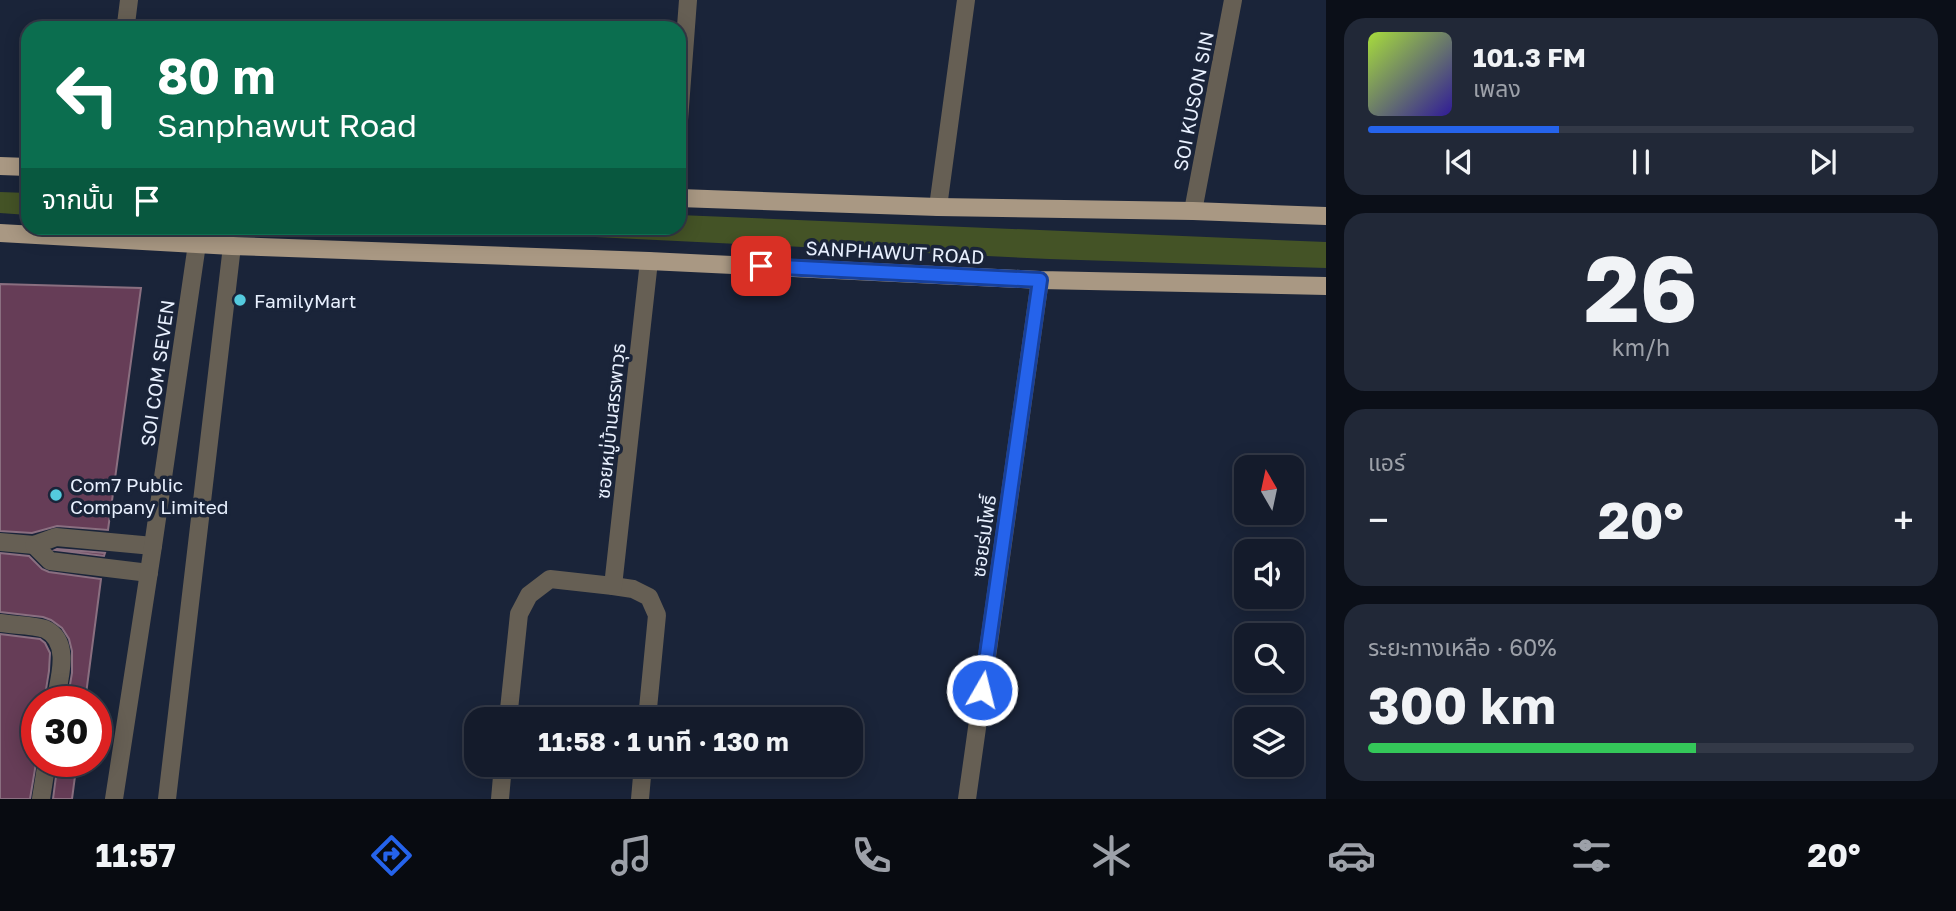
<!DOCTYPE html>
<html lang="th">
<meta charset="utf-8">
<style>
:root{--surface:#141b2b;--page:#212837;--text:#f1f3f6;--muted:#9da1a9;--line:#333947;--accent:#2563eb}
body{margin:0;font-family:"Golos Text","Noto Sans Thai",sans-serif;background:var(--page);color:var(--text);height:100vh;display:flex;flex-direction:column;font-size:26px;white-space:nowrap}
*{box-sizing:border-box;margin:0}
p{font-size:23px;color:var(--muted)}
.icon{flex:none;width:38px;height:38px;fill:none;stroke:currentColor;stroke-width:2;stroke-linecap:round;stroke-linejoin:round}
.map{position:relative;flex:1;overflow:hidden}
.drawer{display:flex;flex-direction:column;gap:18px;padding:18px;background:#0b0f18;width:630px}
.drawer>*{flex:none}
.guide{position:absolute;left:21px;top:21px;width:665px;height:214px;border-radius:21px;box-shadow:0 4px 18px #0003,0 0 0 2px var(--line);background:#0b6e4f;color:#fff;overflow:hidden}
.needle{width:46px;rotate:351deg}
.controls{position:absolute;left:1234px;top:455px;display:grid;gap:14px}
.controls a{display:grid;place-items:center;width:70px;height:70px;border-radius:14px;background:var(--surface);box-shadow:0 4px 18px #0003,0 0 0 2px var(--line);font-size:35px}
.speed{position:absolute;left:21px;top:686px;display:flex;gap:14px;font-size:35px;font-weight:700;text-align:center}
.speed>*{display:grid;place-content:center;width:91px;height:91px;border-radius:50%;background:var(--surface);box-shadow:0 4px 18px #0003,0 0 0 2px var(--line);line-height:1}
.speed .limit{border:10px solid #d22;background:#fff;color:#111}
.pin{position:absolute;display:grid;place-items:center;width:60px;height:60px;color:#fff;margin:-30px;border-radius:14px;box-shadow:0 4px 10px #0006}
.me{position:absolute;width:77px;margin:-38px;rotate:8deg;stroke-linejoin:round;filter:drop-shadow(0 0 5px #0008)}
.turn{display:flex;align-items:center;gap:24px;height:147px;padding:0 21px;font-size:32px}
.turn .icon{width:91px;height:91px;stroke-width:2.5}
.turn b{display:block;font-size:49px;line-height:60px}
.then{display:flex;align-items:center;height:66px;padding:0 21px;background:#0003;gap:14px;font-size:26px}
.big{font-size:52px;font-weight:700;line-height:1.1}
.drawer .card{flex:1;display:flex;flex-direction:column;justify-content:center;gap:10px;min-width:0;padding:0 24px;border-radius:21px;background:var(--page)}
.drawer .dial{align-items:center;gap:0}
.dial b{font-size:91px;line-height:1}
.song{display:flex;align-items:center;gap:21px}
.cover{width:84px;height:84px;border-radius:10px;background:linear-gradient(135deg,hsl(80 70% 55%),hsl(250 70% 35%))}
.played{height:7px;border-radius:4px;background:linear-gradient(90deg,var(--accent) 35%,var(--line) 35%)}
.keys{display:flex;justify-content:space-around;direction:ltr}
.heat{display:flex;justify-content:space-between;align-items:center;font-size:38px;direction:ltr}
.charge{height:10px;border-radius:5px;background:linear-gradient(90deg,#34c759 60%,var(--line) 0)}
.trip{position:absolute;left:464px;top:707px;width:399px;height:70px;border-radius:21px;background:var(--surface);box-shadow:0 4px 18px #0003,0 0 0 2px var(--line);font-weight:700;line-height:70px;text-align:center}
.tab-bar{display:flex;height:112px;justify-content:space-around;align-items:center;background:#080b11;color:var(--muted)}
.tab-bar .icon{width:49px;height:49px}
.tab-bar .on{color:var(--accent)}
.tab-bar b{font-size:32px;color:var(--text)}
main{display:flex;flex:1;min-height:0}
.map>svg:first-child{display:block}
.green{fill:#445326}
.building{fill:#663d57;stroke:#8a6f80;stroke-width:2}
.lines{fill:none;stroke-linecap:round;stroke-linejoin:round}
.minor{stroke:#665f54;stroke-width:18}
.major{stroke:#a99883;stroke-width:18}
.route-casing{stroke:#184099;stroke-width:18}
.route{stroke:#2563eb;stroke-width:12}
.poi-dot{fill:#54cade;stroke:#1a2439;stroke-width:2.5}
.labels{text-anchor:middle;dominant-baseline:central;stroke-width:7;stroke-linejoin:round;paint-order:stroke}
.street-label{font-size:19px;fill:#e8f0fe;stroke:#1a2439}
.poi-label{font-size:19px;fill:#e8f0fe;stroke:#1a2439;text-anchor:start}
</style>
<main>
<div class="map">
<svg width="1326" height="799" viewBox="0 0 1326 799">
<rect width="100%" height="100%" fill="#1a2439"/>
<g class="green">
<path d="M0,192l28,1v22l-28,-2z"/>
<path d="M679,215l647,27v26l-277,-9 -637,-31h267z"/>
</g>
<g class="building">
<path d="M0,284l141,4 -33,242 -51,-4 -25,7 -32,-2z"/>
<path d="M57,549l48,4 -1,3 -49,-6z"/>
<path d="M0,553l29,3 13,13 7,3 52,7 -16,123h-18l5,-29v-22l-3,-12 -7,-11 -11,-8 -8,-3 -43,-5z"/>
<path d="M0,634l40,5 5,4 5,10 -1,18 -5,31h-7v55l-7,42h-30z"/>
<path d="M58,761h19l-5,38h-19z"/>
</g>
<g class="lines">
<g class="minor">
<path d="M126,24l3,-24"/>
<path d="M679,120l9,-120"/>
<path d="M938,207l28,-207"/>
<path d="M1193,211l40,-211"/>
<path d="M0,542l34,3 22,-8 97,9"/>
<path d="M34,545l16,16 99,12"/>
<path d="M613,586l20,3 16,8 8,18 -10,104"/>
<path d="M0,623c12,2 34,2 45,6 27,12 14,51 10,73"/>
<path d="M508,719l11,-105 10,-19 21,-16 63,7 36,-325"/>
<path d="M41,799l6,-38"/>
<path d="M114,799l39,-253 44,-302"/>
<path d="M167,799l65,-553"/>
<path d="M500,799l3,-34"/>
<path d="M640,799l3,-34"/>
<path d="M967,799l73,-519"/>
</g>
<g class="major">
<path d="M0,166l28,1"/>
<path d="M679,198l259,9 255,4 133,5"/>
<path d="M0,233l232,13 417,15 391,19 286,6"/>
</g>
</g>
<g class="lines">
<g class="route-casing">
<path id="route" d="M761,266l279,14 -58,410"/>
</g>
<use href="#route" class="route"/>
</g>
<g class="poi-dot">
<circle cx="240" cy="300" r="7"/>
<circle cx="56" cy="495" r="7"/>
</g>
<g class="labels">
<g class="street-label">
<text transform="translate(1193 101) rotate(-79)">SOI KUSON SIN</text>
<text transform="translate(895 252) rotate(3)">SANPHAWUT ROAD</text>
<text transform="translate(157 373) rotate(-82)">SOI COM SEVEN</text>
<text transform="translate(610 421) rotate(-84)">ซอยหมู่บ้านสรรพาวุธ</text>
<text transform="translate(983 536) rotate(-82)">ซอยร่มโพธิ์</text>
</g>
<g class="poi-label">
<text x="254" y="300">FamilyMart</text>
<text x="70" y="484">Com7 Public<tspan x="70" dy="22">Company Limited</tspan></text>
</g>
</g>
</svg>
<div class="controls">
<a><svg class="needle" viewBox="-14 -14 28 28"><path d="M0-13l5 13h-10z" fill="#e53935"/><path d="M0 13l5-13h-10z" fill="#9da1a9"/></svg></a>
<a><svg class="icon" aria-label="sound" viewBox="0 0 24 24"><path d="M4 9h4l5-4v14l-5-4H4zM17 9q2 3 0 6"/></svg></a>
<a><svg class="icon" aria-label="search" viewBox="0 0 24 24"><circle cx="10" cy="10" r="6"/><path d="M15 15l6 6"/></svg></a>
<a><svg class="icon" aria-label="layers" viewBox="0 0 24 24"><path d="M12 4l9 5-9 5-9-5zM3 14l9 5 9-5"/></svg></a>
</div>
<div class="speed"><div class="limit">30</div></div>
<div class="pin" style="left:761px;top:266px;background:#d93025"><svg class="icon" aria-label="arrive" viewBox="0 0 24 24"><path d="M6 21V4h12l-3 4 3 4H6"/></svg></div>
<svg class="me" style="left:982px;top:690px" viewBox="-20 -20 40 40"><circle r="17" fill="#2563eb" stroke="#fff" stroke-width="3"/><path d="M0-11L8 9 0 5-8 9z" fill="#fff"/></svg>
<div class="trip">11:58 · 1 นาที · 130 m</div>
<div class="guide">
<div class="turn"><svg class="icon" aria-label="left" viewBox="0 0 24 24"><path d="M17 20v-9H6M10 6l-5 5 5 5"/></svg><div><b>80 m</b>Sanphawut Road</div></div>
<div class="then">จากนั้น<svg class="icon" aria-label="arrive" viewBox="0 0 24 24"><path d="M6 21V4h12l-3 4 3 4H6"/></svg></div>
</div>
</div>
<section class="drawer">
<div class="card">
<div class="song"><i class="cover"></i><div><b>101.3 FM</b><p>เพลง</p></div></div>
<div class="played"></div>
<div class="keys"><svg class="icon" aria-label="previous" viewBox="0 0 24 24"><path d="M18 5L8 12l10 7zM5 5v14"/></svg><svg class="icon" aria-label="pause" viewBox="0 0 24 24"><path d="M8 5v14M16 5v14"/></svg><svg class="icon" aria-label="next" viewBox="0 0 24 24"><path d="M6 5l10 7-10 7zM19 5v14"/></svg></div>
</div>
<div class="card dial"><b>26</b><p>km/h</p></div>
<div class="card"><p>แอร์</p>
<div class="heat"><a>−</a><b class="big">20°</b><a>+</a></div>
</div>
<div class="card"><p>ระยะทางเหลือ · 60%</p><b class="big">300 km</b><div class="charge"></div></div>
</section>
</main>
<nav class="tab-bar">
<b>11:57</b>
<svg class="icon on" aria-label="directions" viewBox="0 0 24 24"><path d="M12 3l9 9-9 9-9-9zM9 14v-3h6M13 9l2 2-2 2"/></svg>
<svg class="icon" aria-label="music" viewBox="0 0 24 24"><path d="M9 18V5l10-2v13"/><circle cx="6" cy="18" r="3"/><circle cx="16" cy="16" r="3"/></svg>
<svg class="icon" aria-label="phone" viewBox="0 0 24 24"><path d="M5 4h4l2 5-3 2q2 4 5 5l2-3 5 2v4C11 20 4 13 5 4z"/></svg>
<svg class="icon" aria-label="climate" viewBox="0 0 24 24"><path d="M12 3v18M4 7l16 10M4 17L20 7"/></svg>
<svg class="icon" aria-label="car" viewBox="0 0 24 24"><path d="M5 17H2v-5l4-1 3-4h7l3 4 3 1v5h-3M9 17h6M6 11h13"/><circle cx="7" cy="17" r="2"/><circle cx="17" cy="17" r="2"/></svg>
<svg class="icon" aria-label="filters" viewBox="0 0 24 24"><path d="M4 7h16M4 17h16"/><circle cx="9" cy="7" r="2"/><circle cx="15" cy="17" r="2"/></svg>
<b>20°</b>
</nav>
